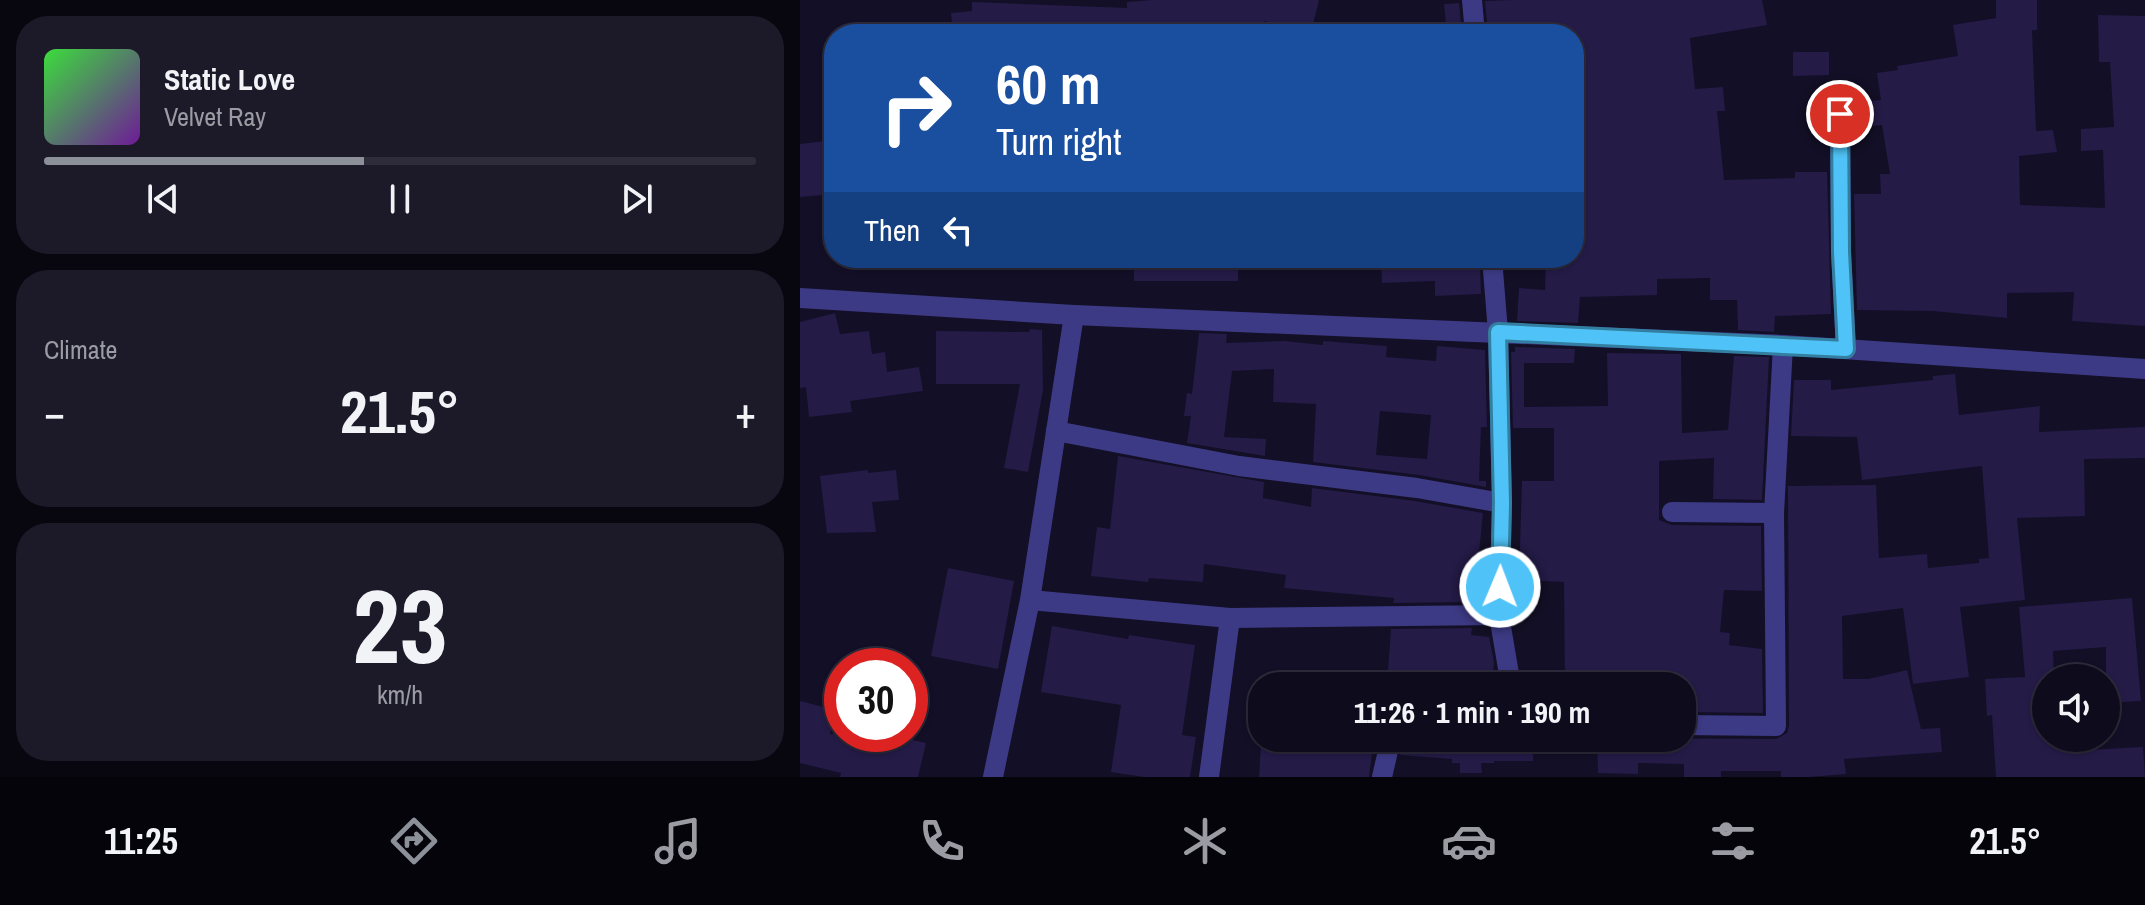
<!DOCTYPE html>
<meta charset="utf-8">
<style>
:root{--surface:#0e0b1c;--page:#1c1929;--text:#f1f3f6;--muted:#9b9ba3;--line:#2e2b3b;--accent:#8c9099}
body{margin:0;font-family:"Archivo Narrow",sans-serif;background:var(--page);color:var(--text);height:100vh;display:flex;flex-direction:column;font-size:30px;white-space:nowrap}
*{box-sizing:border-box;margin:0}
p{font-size:26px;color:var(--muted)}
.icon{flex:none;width:44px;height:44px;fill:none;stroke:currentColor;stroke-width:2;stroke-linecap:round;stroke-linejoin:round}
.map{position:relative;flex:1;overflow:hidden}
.sheet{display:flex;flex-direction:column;gap:16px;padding:16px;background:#08060f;width:800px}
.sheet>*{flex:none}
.banner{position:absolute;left:24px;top:24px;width:760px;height:244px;border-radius:32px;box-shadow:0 2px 6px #0004,0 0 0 2px var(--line);background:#1a4fa0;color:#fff;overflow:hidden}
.tools{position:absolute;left:1232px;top:664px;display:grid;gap:16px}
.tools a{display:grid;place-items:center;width:88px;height:88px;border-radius:50%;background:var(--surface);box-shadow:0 2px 6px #0004,0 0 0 2px var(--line);font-size:40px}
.speed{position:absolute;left:24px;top:648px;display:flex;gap:16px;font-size:40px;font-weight:700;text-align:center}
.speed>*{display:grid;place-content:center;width:104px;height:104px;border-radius:50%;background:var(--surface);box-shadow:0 2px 6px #0004,0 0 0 2px var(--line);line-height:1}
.speed .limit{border:12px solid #d22;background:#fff;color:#111}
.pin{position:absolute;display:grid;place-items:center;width:68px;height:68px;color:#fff;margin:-34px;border:4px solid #fff;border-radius:50%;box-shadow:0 2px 8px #0007}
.me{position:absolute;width:88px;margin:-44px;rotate:1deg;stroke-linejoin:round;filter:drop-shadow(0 0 6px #0008)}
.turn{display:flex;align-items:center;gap:28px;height:168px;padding:0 40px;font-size:36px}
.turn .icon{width:104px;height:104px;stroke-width:2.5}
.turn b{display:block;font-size:56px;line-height:68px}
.then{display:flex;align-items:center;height:76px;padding:0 40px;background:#0003;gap:16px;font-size:30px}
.big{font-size:60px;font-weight:700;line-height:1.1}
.sheet .card{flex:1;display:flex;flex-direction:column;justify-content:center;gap:12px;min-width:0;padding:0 28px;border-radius:32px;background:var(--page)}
.sheet .dial{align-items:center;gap:0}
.dial b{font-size:104px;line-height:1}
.song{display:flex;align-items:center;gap:24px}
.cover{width:96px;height:96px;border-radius:12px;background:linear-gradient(135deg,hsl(120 70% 55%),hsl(280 70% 35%))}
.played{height:8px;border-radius:4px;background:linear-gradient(90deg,var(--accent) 45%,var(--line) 45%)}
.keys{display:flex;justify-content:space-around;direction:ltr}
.heat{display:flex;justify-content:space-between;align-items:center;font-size:44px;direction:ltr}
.trip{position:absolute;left:448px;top:672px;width:448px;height:80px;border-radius:32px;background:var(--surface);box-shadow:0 2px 6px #0004,0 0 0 2px var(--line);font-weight:700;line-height:80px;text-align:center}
.menu{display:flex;height:128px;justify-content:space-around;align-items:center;background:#06040b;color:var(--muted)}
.menu .icon{width:56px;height:56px}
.menu .active{color:var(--accent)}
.menu b{font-size:36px;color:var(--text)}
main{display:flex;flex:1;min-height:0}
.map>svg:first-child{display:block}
.building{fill:#241b47;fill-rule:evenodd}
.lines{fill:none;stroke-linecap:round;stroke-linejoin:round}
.minor{stroke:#3d3a85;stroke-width:20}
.route-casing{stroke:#337fa1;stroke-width:20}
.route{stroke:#4fc3f7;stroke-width:14}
</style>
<main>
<section class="sheet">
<div class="card">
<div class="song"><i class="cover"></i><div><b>Static Love</b><p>Velvet Ray</p></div></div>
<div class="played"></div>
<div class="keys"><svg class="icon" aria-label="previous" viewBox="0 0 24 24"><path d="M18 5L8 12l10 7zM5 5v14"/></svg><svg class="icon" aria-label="pause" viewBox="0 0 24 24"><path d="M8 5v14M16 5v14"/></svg><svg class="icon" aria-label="next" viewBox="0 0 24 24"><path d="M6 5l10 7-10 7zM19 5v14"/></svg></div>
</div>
<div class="card"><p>Climate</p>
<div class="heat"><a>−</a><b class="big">21.5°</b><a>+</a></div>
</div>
<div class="card dial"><b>23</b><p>km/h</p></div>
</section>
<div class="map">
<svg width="1345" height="777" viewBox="0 0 1345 777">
<rect width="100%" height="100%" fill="#130f26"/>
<g class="building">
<path d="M352,0h167l-8,33 -47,-12v7l-23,-2v8h-288l-2,-21 21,-2v-9l155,6v-6z"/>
<path d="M712,0h250l5,25 -77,13 5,51 28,-2 2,24h-8l7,69 71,-2v-6h32l4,142 -56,2 -1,16 -36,-2 -1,-30h-27v-22l-53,1v16l-77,2 -2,26 -61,-2 2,-33 26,2 1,-32h28l1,-225 -87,1 -3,-33z"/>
<path d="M1196,0h41v30h-5l4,101 17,-1 4,22 -38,4 1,49 85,3 -2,-58 -22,1v-22l33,-2 -4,-65h-11l-1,-47 47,1v310l-73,-5 2,-29 -67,1v25l-74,-7 -76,-1 -3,-116h27l-1,-20h10l-8,-49 -29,3v-15l-5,-9 33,-4 -4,-27 21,-3 -1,-4 61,-10 -5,-31 43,-7z"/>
<path d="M659,3l3,31h-15l-3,-30z"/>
<path d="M993,52h36v23l-36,1z"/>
<path d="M1029,107l-2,25 -16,2v-25z"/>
<path d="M34,140v54l-34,3v-53z"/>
<rect x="334" y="258" width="104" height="23"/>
<path d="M581,258h80v9l19,-1 1,28 -46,2v-15l-53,2z"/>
<path d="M35,313l5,21 29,-3 3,23 13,-2 2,20 32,-5 4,24 -73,10 2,11 -43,5 -3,-30 -6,1v-66z"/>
<path d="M230,329l12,1 1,60 -15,82 -24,-4 16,-84h-84v-53l93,1z"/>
<path d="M399,333l28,1 -1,9 58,-2 39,4v-4l64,5 -1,11 50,4 1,-15 48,4 2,77h-6l-2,54h7v6l-67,-12 -106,-13 3,-58 -43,-2 1,-33 -42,2 -8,66 42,2 -1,17 -78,-13 4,-27h-7l3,-23 5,1zM580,411l51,4 -4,44 -51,-4z"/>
<path d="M715,347l60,2 -1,14h-50v44l84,-1 -1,-53 74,1 1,79 46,-3 6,-74 35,1 -7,143 -49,-1 1,-41 -55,3v59l13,5 89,1 1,65 -38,-1 -4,42 10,1 -1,12 33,4 1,64 -81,-1v-26h-117l-1,-104 -45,-2 3,-99h32v-53h-41l-2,-76h4z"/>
<path d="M1155,374l4,41 81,-9 -1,26 106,-5v31l-61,1 1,57 -68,2 8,82 -65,7 9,70 -56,7 -10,-76 -61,8 1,63h25l39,-9 14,59 19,-1 2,24 -98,7 2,15 -37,3h-28v-6h-60v6h-37v-13l-46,-1v11l-40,-1 -1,-35 179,1 11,-6 2,-7 -1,-240 88,-1 3,73 48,-4 1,14 51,-5v-4l10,-1 -7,-92 -120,14 -5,-43 -66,-1 3,-56h37v10l102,-10v-4z"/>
<path d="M318,456l146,26 -1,16 48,9 1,-19 103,13 68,12 -9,89 -81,1 1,-5 -110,-10 2,-13 -82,-11 -1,18 -54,-4 -1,4 -57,-6 6,-49 13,2z"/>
<path d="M68,470v3l28,-3 3,30 -27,2 4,30 -49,1 -7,-57z"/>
<path d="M148,568l66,13 -16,88 -67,-13z"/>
<path d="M1332,598l9,103 -35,2v-56l-53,4 1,27h-8v60h21l1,13 75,-4 2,30h-149l-4,-62 -5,1 -2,-37 40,-2 -6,-70z"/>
<path d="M252,626l76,13 1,-4 66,10 -13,90 14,2 -6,40h-46l-33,-5 10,-67 -80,-13z"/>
<path d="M672,628l-1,7 18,2 5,25 -2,24h-27v-5l-43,-3v8l-35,-2 4,-55z"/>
<path d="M0,701l36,9 -6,24h35l33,7 1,-4 27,6 -8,34h-78l1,-4 -41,-10z"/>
<path d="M604,738h129v23h-39v2h-13l1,10h-22v-10h-8v-4l-52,-4z"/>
<path d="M461,744l111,9 -3,24h-110z"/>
</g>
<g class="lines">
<g class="minor">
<path d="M672,0l3,34"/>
<path d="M1040,114l1,138 5,97"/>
<path d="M692,258l6,74 4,171 -3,112 12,71"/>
<path d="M0,298l274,17 709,30 362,24"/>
<path d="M256,431l183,35 178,22 85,15"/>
<path d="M872,512l102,1"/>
<path d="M230,600l200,18 269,-3"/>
<path d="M882,725l94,1 -2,-213 9,-168"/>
<path d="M193,777l37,-177 44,-285"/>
<path d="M409,777l21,-159"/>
<path d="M582,777l9,-39"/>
</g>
</g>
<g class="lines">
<g class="route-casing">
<path id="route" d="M700,587l2,-84 -4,-171 348,17 -5,-97 -1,-138"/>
</g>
<use href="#route" class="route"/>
</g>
</svg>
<div class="tools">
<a><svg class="icon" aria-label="sound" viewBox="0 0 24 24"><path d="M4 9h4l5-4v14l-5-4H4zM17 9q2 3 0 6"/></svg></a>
</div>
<div class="speed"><div class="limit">30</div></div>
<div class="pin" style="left:1040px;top:114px;background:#d93025"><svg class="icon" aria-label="arrive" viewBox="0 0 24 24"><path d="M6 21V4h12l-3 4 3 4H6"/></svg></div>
<svg class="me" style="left:700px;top:587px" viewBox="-20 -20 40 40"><circle r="17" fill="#4fc3f7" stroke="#fff" stroke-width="3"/><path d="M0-11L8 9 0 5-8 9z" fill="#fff"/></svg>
<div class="trip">11:26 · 1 min · 190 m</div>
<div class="banner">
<div class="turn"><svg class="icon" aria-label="right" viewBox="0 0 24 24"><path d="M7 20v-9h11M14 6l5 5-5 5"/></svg><div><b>60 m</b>Turn right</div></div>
<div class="then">Then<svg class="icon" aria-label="left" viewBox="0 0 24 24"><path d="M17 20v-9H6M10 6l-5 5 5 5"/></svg></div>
</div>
</div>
</main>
<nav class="menu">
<b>11:25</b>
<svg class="icon active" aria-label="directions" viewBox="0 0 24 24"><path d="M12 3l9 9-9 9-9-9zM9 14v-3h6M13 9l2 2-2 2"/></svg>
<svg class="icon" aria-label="music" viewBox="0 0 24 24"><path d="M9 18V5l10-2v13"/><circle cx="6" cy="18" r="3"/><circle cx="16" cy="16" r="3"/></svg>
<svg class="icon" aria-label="phone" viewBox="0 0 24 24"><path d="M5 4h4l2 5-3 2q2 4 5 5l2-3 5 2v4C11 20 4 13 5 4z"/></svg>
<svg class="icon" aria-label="climate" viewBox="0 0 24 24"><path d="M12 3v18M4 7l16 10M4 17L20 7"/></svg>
<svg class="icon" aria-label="car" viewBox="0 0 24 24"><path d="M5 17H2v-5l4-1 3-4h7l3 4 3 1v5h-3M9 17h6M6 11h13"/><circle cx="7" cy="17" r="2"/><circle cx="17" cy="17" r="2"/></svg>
<svg class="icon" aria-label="filters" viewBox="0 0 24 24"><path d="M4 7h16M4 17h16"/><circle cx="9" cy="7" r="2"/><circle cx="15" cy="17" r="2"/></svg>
<b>21.5°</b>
</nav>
